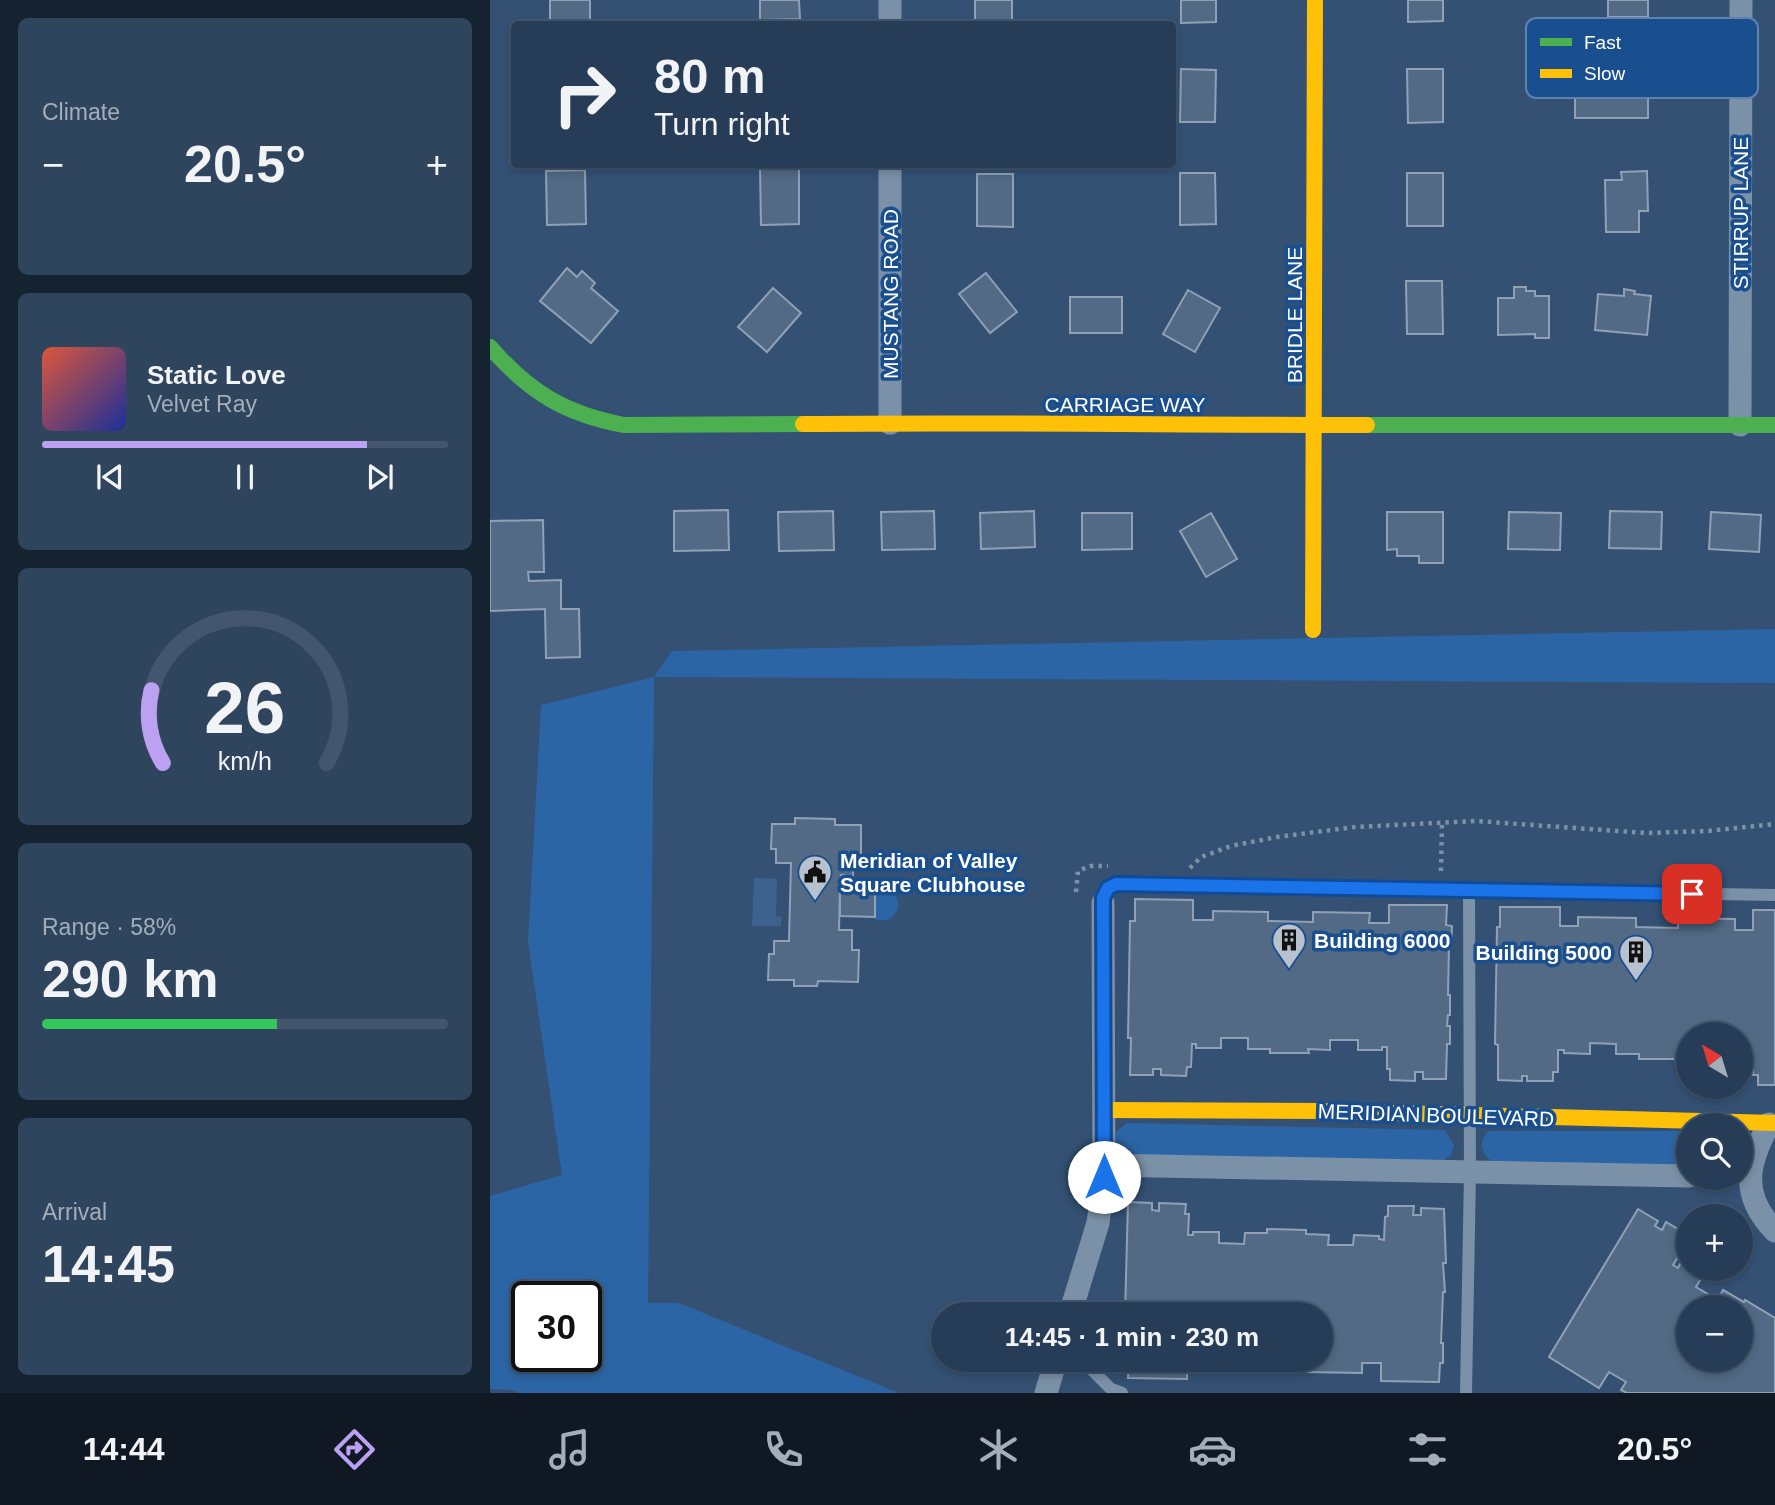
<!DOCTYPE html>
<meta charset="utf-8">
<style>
:root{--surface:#273d57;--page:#2f445d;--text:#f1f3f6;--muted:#a4aeba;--line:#43566d;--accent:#bca0f2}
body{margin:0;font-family:Helvetica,sans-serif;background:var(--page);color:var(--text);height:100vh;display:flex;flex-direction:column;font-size:26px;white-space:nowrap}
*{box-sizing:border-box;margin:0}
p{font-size:23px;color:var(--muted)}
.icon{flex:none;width:38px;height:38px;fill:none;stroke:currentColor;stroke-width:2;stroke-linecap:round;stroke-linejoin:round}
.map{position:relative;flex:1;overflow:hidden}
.panel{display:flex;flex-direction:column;gap:18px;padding:18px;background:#152230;width:490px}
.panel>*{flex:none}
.hud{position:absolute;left:21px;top:21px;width:665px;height:147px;border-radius:7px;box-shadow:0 4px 10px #0003,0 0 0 2px var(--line);background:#273d57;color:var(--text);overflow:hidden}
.needle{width:46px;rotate:322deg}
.buttons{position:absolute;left:1186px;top:1022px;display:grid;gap:14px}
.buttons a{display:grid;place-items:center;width:77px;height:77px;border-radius:50%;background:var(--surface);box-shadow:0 4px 10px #0003,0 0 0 2px var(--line);font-size:35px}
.speed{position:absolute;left:21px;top:1281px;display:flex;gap:14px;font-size:35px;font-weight:700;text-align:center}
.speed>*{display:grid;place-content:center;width:91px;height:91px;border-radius:50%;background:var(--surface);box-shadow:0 4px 10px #0003,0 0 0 2px var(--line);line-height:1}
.speed .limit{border:4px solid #111;border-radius:10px;background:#fff;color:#111}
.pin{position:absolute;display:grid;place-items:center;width:60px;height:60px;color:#fff;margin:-30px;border-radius:14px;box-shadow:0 4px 10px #0006}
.me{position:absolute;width:77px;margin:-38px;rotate:0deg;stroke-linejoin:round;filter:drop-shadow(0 0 5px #0008)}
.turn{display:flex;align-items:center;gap:24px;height:147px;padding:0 28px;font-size:32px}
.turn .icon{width:91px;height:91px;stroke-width:2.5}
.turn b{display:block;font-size:49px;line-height:60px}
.big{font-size:52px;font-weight:800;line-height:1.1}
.panel .widget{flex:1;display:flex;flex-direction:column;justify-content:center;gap:10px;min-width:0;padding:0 24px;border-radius:10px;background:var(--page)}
.panel .dial{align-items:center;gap:0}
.dial svg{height:182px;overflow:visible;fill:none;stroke:var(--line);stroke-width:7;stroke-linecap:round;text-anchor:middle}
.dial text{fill:var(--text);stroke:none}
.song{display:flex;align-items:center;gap:21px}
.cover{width:84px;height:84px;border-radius:10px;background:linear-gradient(135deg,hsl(10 70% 55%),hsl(230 70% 35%))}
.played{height:7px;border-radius:4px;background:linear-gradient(90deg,var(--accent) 80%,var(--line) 80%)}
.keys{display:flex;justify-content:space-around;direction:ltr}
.heat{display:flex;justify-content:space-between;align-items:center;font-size:38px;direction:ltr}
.charge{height:10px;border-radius:5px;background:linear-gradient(90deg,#34c759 58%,var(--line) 0)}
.trip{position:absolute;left:441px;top:1302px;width:402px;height:70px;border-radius:35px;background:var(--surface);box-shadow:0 4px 10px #0003,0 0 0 2px var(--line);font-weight:800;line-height:70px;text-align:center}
.tabs{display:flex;height:112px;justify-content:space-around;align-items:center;background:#101823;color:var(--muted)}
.tabs .icon{width:49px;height:49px}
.tabs .selected{color:var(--accent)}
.tabs b{font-size:32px;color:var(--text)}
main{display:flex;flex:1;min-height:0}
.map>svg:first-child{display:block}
.green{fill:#2c65a5;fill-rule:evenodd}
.water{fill:#3c6290}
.building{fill:#526a85;stroke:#90a1b6;stroke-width:2;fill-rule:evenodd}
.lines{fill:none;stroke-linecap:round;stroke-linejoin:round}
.path{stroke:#7b91a7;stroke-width:4.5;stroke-dasharray:3.5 5;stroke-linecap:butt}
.lane{stroke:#7b91a7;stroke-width:12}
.street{stroke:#7b91a7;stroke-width:23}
.fast{stroke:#4caf50;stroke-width:16}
.slow{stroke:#ffc107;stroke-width:16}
.route-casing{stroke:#114b97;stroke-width:18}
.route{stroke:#1a73e8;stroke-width:12}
.labels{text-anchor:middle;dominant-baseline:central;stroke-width:7;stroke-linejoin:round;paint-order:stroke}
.street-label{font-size:21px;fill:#fff;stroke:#194e8f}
.poi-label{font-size:21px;font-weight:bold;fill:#fff;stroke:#194e8f;text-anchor:start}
.key{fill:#194e8f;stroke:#5e83b1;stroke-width:2}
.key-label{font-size:19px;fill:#fff}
</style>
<main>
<section class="panel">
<div class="widget"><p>Climate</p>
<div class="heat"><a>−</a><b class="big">20.5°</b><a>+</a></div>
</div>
<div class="widget">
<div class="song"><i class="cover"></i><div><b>Static Love</b><p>Velvet Ray</p></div></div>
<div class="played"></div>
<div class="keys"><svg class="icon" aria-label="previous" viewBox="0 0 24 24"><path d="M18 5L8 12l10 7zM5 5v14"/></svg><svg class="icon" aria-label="pause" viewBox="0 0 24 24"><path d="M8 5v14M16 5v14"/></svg><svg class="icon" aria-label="next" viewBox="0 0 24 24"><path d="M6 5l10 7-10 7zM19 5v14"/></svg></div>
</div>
<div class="widget dial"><svg viewBox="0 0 100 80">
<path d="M14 69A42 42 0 1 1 86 69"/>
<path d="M14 69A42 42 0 0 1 9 37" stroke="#bca0f2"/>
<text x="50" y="56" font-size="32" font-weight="700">26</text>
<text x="50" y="72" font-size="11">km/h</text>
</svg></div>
<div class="widget"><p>Range · 58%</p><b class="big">290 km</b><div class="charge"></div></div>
<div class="widget"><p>Arrival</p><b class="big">14:45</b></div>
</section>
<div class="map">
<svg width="1285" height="1393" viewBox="0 0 1285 1393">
<rect width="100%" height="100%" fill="#345174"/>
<g class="green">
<path d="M1285,629v54l-1121,-6 -6,626h31l220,90h-381l-5,-3 -23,-1v-193l72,-21 -34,-233 13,-237 113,-28 18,-26zM37,1297h59v59h-59z"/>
<path d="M392,886l13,7 4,12c-4,15 -15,19 -29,12h5v-28l-3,-1z"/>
<path d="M637,1123l318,7 9,15 -3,10 -10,7 -316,-7 -5,-3 -6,-10 2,-10z"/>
<path d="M998,1131h201v35l-196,-4c-12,-8 -15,-20 -5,-31z"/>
</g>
<path class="water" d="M264,878l23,1 -1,37 5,1v9h-29z"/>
<g class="building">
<rect x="60" y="0" width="40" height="24"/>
<path d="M270,0h39l1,19 -40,1z"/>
<path d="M485,0h37v21l-37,1z"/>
<path d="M691,0h35v22l-35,1z"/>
<path d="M918,0h35v21l-35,1z"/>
<rect x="1118" y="0" width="40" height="17"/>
<path d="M1118,65h30v23h10v30h-73v-24h33z"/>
<path d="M691,69l35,1 -1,52h-35z"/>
<path d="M917,69h36v53l-35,1z"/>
<path d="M309,168v56l-38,1 -1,-56z"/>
<path d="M95,170l1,54 -39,1 -1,-54z"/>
<path d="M1157,171l1,40h-9v21h-33l-1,-52h17l-1,-8z"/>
<path d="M690,173h35l1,51 -36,1z"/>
<rect x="917" y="173" width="36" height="53"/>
<path d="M487,174h36v53l-36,-1z"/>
<path d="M77,268l10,9 5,-6 13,12 -4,5 27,23 -27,32 -51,-42z"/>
<path d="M496,273l31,39 -27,21 -31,-39z"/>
<path d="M916,281h36l1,53h-36z"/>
<path d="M1024,287h12v4h9v5h14v42h-14v-4l-37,1v-37h16z"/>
<path d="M283,288l28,25 -34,39 -29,-25z"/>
<path d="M1134,289l11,2 -1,3 17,2 -4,39 -52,-5 3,-36 26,2z"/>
<path d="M698,290l32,18 -25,44 -32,-18z"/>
<rect x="580" y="297" width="52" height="36"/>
<path d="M238,510l1,40 -55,1v-40z"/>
<path d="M343,511l1,39 -55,1 -1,-39z"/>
<path d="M444,511l1,38 -53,1 -1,-38z"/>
<path d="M544,511l1,36 -54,2 -1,-36z"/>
<path d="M1120,511l52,1 -1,37 -52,-1z"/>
<path d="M897,512h56v51h-24v-7h-22v-7l-10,1z"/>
<path d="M1019,512l52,1 -1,37 -52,-1z"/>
<path d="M1221,512l50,3 -2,37 -50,-3z"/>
<path d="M592,513h50v36l-50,1z"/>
<path d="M721,513l26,46 -31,18 -26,-46z"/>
<path d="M53,520l1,52h-16l1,9 32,-1v29h18l1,48 -34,1 -1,-49 -55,2v-90z"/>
<path d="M305,818l40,1v6h26v31h-7l-1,20 -12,-1 -1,13 -1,42h13v20h7l-1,32 -40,-1 -1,5h-23v-6h-26l1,-26h5v-13h15l2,-78h-15v-14h-5l1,-25h23z"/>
<path d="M350,888h35v29l-35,-1z"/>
<path d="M645,899l58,1v20h20v-9l55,1v9l45,1v-10l57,1 -1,10h20v-18h58l-1,20 6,1 -1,20 -2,-1 -1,50h2v20h-2l-1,11h3v18h-3l-1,35h-23v-7h-8v9l-25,-1v-11h-3v-22h-5v3h-24v-10h-28v10l-22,-1 1,4h-39v-4h-22v-11h-27v10h-25v-4h-4l-1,23h-4l-1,9 -25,-1v-6h-8v6h-23l1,-37h-3l2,-117h5z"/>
<path d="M1010,907h60v19h18v-9l58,1v9l42,1v-10l57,1v11h18v-20h22v175h-17v-10h-5v-22l-12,2v-21h-52v21l-13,-1v5h-37v-5h-23v-10l-26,-1v11l-26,-1v-3h-6v22h-5v9h-26v-5h-5v5l-24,-1v-35l-3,-1 2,-117h3z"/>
<path d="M638,1202l24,1v7l7,1v-8l27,1 -1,10h4l-1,21h5v-3h26v11l25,1 1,-11h22v-4l39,1v4l23,1 -1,10h25l1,-10 25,1v3l5,1 1,-23 3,-1v-10h26l-1,9h8v-7l23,1 2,54h-3l2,29h-2l-2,51h2v20h-3l-1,19 -58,-1v-18h-19v10l-56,-1v-10l-45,-1v10l-55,-1v-10h115v-46h-196z"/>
<path d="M1148,1209l20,12 -3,5 7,4 4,-8 22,13 -6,10 3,1 -12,19 5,3 2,-4 22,13 -6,10 22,13 5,-10 21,12 1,-2 30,18v75h-148l-6,-3 5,-8 -17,-10 -10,16 -50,-31zM1199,1307h52v53h-52z"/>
<path d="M639,1360h58v19l-59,-1z"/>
</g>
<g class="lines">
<g class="path">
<path d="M700,868l11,-11 30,-11 46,-9 78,-10 121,-6 170,12 62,-2 67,-7"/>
<path d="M951,871l1,-48"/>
<path d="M586,892l2,-21 12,-5h18"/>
</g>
<g class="lane">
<path d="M613,903l2,-11 11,-8 659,11"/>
<path d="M592,1360l29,29 11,4"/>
<path d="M976,1393l4,-220 -1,-283"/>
</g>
<g class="street">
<path d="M400,24v-24"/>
<path d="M400,423v-259"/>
<path d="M1250,425l1,-425"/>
<path d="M1279,1124c-22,40 -29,71 6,107"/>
<path d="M614,1165l585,11"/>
<path d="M580,1314l28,-91 6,-46 -1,-274"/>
<path d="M556,1393l10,-33"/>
</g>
<g class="fast">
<path d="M0,347c39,45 75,67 134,78l179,-1"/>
<path d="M877,425h408"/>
</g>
<g class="slow">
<path d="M313,424c188,-2 376,1 564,1"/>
<path d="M823,630l2,-630"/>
<path d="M613,1110l218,1 454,12"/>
</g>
</g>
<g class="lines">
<g class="route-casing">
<path id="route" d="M614,1177l-1,-279 5,-10 8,-4 576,10"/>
</g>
<use href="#route" class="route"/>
</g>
<defs>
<g id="civic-pin" transform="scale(1.75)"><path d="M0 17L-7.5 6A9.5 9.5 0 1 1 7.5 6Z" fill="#b8c2ce" stroke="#194e8f"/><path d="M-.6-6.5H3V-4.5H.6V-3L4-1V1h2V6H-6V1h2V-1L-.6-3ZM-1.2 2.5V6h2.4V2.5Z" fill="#111"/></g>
<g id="building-pin" transform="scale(1.75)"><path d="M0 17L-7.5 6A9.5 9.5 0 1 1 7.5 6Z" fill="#b8c2ce" stroke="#194e8f"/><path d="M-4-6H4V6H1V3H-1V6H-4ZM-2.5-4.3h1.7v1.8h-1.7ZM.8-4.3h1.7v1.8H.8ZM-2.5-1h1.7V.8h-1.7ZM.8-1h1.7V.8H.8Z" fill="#111"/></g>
</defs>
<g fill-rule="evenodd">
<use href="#civic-pin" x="325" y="872"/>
<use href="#building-pin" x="799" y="940"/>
<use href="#building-pin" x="1146" y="952"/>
</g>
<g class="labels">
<g class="street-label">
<text transform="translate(1250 213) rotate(-90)">STIRRUP LANE</text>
<text transform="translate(400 294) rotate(-90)">MUSTANG ROAD</text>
<text transform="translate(804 315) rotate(-90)">BRIDLE LANE</text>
<text x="635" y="404">CARRIAGE WAY</text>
<text transform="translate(946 1115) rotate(2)">MERIDIAN BOULEVARD</text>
</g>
<g class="poi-label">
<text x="350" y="860">Meridian of Valley<tspan x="350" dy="24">Square Clubhouse</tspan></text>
<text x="824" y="940">Building 6000</text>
<text x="1122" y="952" text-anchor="end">Building 5000</text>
</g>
</g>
<rect x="1036" y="18" width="232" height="80" rx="10" class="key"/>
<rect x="1050" y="38" width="32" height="8" fill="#4caf50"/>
<rect x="1050" y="69" width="32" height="9" fill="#ffc107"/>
<g class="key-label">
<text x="1094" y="49">Fast</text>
<text x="1094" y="80">Slow</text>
</g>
</svg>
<div class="buttons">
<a><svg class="needle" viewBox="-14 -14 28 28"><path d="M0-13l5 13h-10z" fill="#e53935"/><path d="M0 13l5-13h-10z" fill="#a4aeba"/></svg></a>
<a><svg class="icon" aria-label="search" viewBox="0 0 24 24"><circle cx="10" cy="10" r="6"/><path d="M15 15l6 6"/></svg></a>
<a>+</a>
<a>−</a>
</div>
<div class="speed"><div class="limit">30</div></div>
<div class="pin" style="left:1202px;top:894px;background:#d93025"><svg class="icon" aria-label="arrive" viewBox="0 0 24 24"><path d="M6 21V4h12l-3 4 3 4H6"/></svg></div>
<svg class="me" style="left:614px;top:1177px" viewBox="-20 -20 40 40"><circle r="19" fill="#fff"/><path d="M0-13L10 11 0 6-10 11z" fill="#1a73e8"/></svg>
<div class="trip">14:45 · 1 min · 230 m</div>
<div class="hud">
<div class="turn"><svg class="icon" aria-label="right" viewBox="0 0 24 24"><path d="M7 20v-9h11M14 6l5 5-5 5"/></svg><div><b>80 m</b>Turn right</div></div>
</div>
</div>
</main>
<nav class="tabs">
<b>14:44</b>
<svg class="icon selected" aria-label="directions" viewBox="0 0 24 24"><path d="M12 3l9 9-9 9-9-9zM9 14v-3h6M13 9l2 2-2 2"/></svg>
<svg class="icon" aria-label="music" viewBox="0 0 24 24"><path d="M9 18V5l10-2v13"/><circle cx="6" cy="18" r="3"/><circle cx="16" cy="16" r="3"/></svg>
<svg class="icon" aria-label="phone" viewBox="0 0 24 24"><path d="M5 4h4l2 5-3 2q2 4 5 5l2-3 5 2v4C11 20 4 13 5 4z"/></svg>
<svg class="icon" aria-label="climate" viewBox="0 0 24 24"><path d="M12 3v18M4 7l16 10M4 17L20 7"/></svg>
<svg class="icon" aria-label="car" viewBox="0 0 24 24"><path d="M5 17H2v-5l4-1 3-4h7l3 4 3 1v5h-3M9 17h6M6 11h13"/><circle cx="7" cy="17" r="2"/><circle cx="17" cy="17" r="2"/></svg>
<svg class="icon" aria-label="filters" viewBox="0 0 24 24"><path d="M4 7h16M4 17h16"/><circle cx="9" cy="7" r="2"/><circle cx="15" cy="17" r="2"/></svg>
<b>20.5°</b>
</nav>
